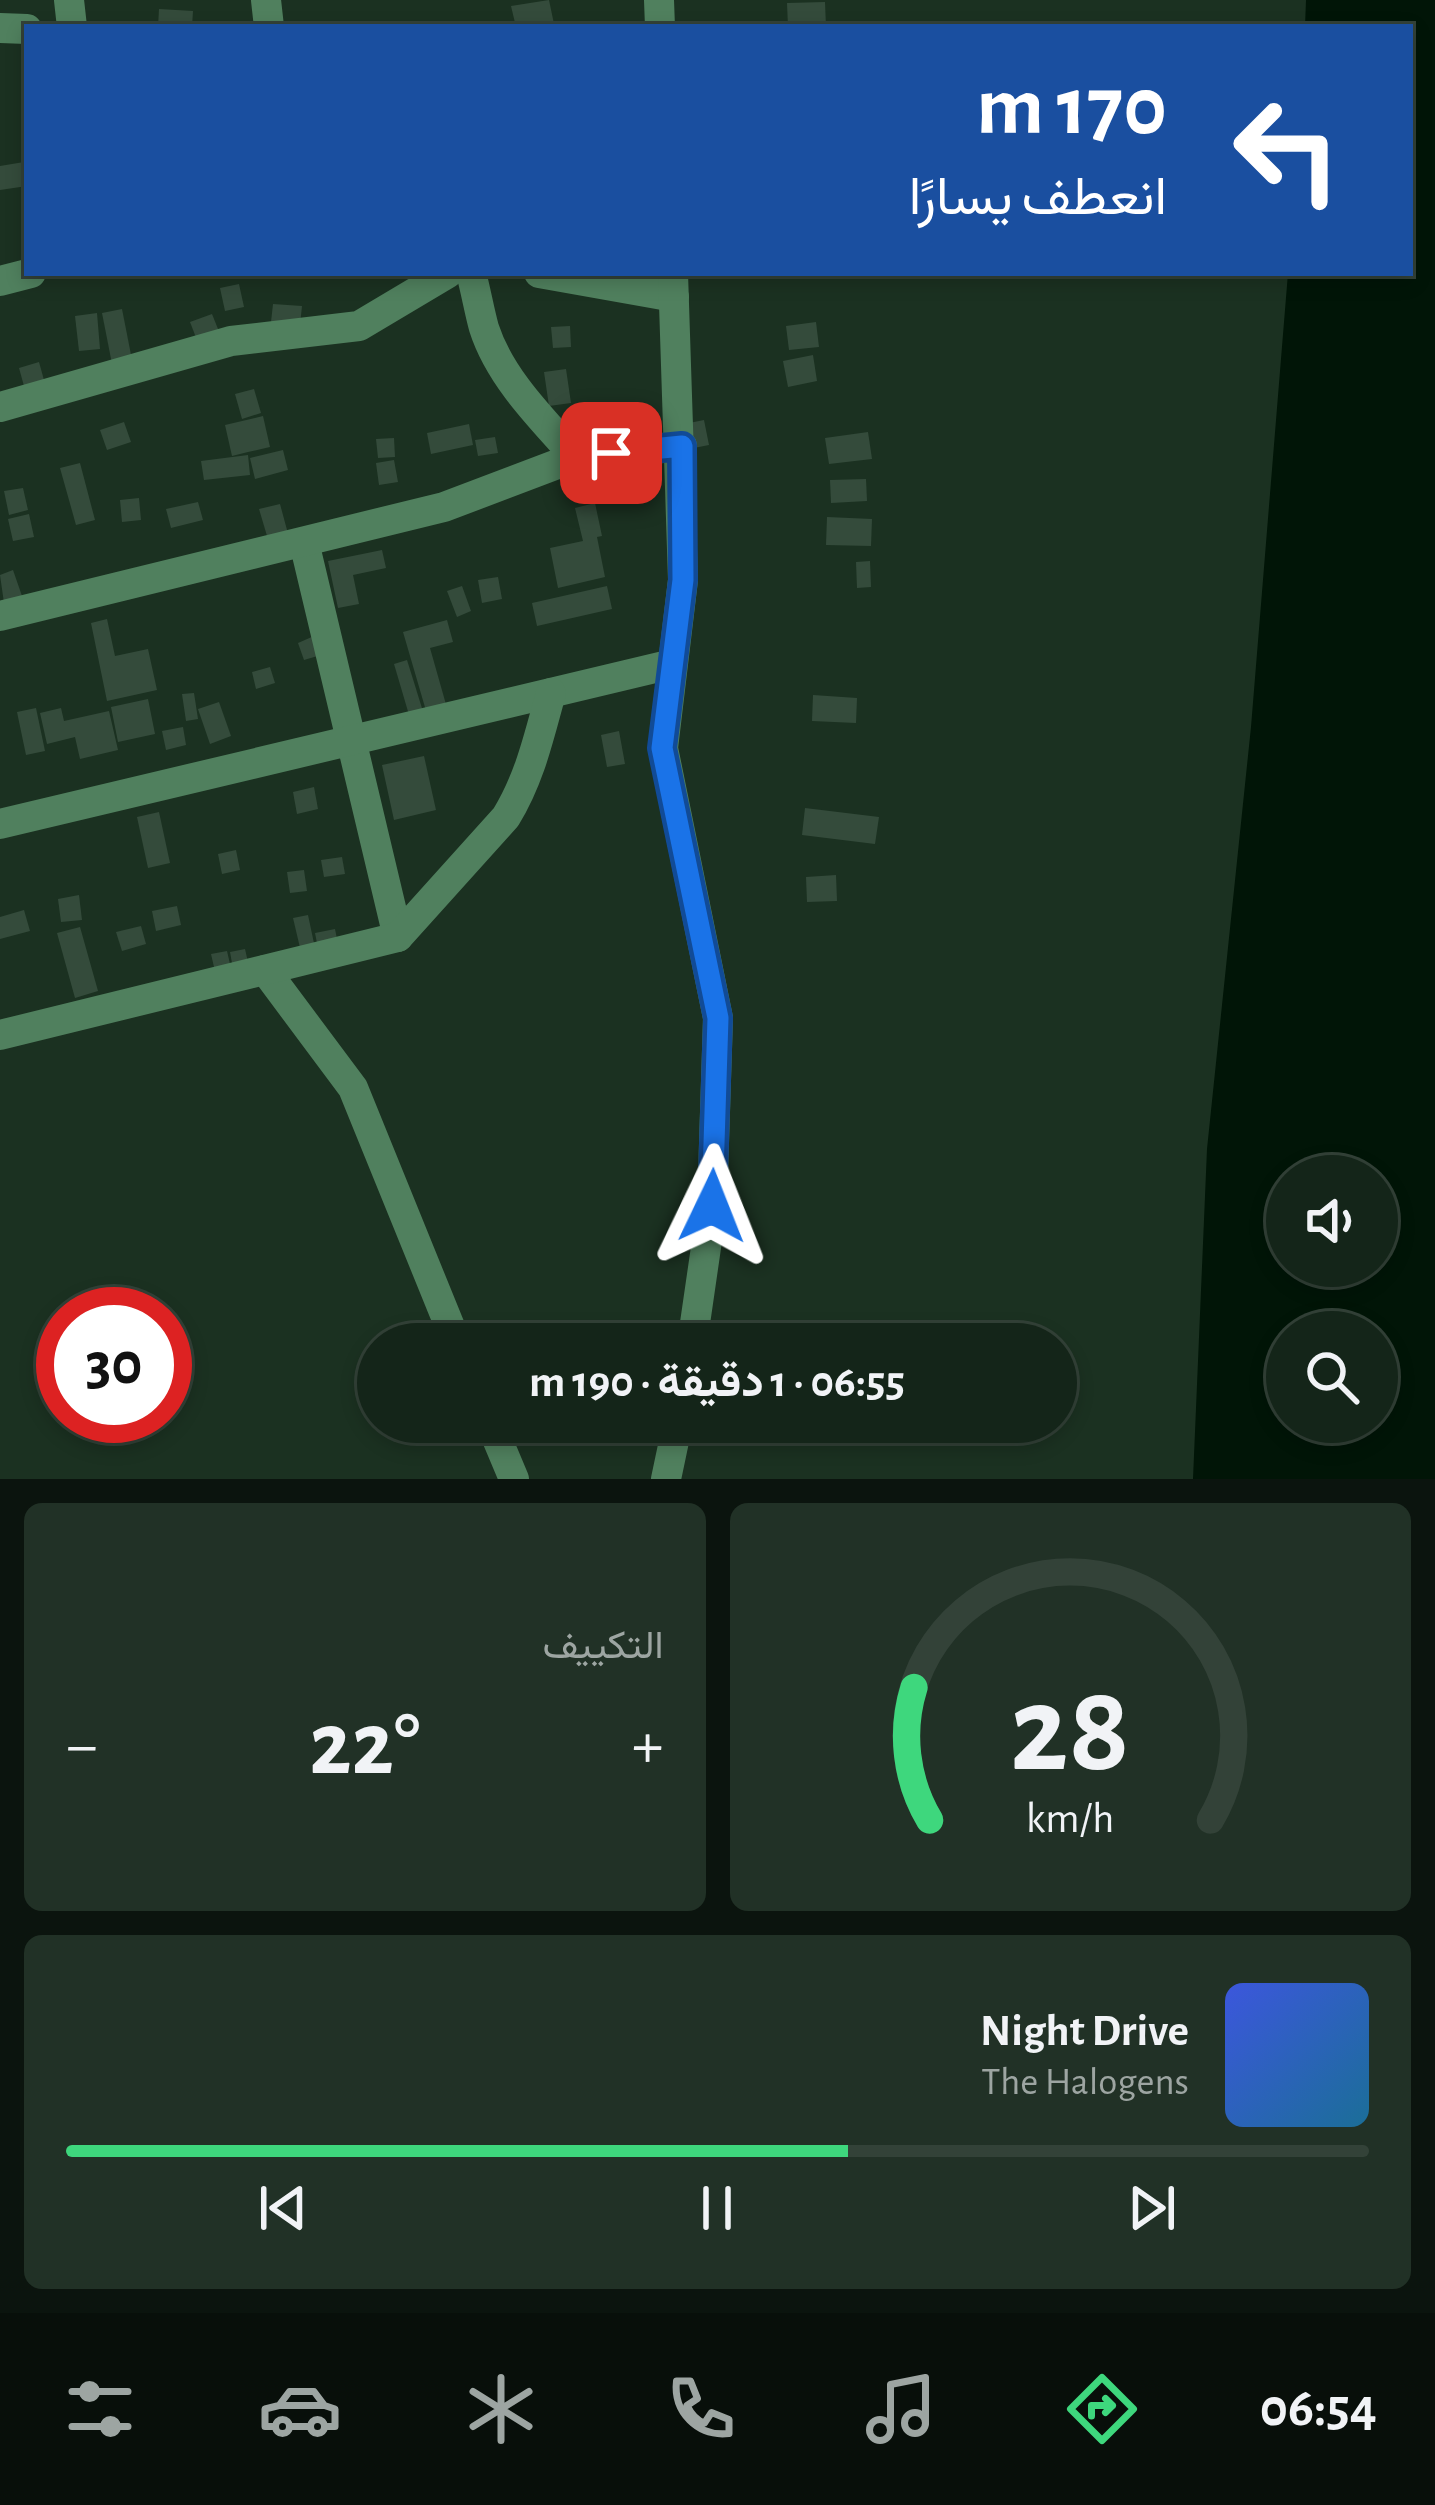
<!DOCTYPE html>
<html lang="ar">
<meta charset="utf-8">
<style>
:root{--surface:#142519;--page:#213126;--text:#f1f3f6;--muted:#9da5a2;--line:#334238;--accent:#3ed77d}
body{margin:0;font-family:"Alegreya Sans",Vazirmatn,sans-serif;background:var(--page);color:var(--text);direction:rtl;height:100vh;display:flex;flex-direction:column;font-size:45px;white-space:nowrap}
*{box-sizing:border-box;margin:0}
p{font-size:39px;color:var(--muted)}
.icon{flex:none;width:66px;height:66px;fill:none;stroke:currentColor;stroke-width:2;stroke-linecap:round;stroke-linejoin:round}
.map{position:relative;height:1479px;overflow:hidden;direction:ltr}
.drawer{display:flex;flex-direction:column;gap:24px;padding:24px;background:#0b140e;flex:1}
.drawer>*{flex:none}
.top-card{position:absolute;left:24px;top:24px;width:1389px;height:252px;border-radius:0px;box-shadow:0 6px 18px #0003,0 0 0 3px var(--line);direction:rtl;background:#1a4fa0;color:#fff;overflow:hidden}
.buttons{position:absolute;left:1266px;top:1155px;display:grid;gap:24px}
.buttons a{display:grid;place-items:center;width:132px;height:132px;border-radius:50%;background:var(--surface);box-shadow:0 6px 18px #0003,0 0 0 3px var(--line);font-size:60px}
.speed{position:absolute;left:36px;top:1287px;display:flex;gap:24px;font-size:60px;font-weight:700;text-align:center}
.speed>*{display:grid;place-content:center;width:156px;height:156px;border-radius:50%;background:var(--surface);box-shadow:0 6px 18px #0003,0 0 0 3px var(--line);line-height:1}
.speed .limit{border:18px solid #d22;background:#fff;color:#111}
.pin{position:absolute;display:grid;place-items:center;width:102px;height:102px;color:#fff;margin:-51px;border-radius:24px;box-shadow:0 6px 18px #0006}
.me{position:absolute;width:132px;margin:-66px;rotate:2deg;stroke-linejoin:round;filter:drop-shadow(0 0 9px #0008)}
.turn{display:flex;align-items:center;gap:42px;height:252px;padding:0 48px;font-size:54px}
.turn .icon{width:156px;height:156px;stroke-width:2.5}
.turn b{display:block;font-size:84px;line-height:102px}
.big{font-size:90px;font-weight:700;line-height:1.1}
.drawer .tile{flex:1;display:flex;flex-direction:column;justify-content:center;gap:18px;min-width:0;padding:0 42px;border-radius:18px;background:var(--page)}
.drawer .dial{align-items:center;gap:0}
.dial svg{height:312px;overflow:visible;fill:none;stroke:var(--line);stroke-width:7;stroke-linecap:round;text-anchor:middle}
.dial text{fill:var(--text);stroke:none}
.song{display:flex;align-items:center;gap:36px}
.cover{width:144px;height:144px;border-radius:18px;background:linear-gradient(135deg,hsl(230 70% 55%),hsl(200 70% 35%))}
.played{height:12px;border-radius:6px;background:linear-gradient(90deg,var(--accent) 60%,var(--line) 60%)}
.keys{display:flex;justify-content:space-around;direction:ltr}
.heat{display:flex;justify-content:space-between;align-items:center;font-size:66px;direction:ltr}
.drawer .tiles{flex:1;display:grid;gap:24px;grid-template-columns:1fr 1fr}
.tile:last-child{grid-column:span 2}
.trip{position:absolute;left:357px;top:1323px;width:720px;height:120px;border-radius:60px;background:var(--surface);box-shadow:0 6px 18px #0003,0 0 0 3px var(--line);font-weight:700;line-height:120px;text-align:center;direction:rtl}
.tab-bar{display:flex;height:192px;justify-content:space-around;align-items:center;background:#080f0a;color:var(--muted)}
.tab-bar .icon{width:84px;height:84px}
.tab-bar .current{color:var(--accent)}
.tab-bar b{font-size:54px;color:var(--text)}
.map>svg:first-child{display:block}
.water{fill:#011507;fill-rule:evenodd}
.building{fill:#344b3b}
.lines{fill:none;stroke-linecap:round;stroke-linejoin:round}
.minor{stroke:#50805e;stroke-width:30}
.route-casing{stroke:#114b97;stroke-width:30}
.route{stroke:#1a73e8;stroke-width:21}
</style>
<div class="map">
<svg width="1435" height="1479" viewBox="0 0 1435 1479">
<rect width="100%" height="100%" fill="#1b3121"/>
<path class="water" d="M1306,0h129v1479h-242l14,-330 44,-422 37,-454h122v-246h-105zM1287,1176h90v90h-90zM1287,1332h90v90h-90z"/>
<g class="building">
<path d="M549,0l5,24 -38,3 -5,-21z"/>
<path d="M825,2l1,25h-38l-1,-24z"/>
<path d="M159,9l34,2 -1,16h-34z"/>
<path d="M24,162l3,24 -27,4v-24z"/>
<path d="M239,284l5,23 -19,4 -5,-23z"/>
<path d="M273,304l29,2 -2,19 -29,-3z"/>
<path d="M122,309l12,61 -20,4 -12,-61z"/>
<path d="M97,313l3,36 -21,2 -4,-35z"/>
<path d="M212,314l12,30 -22,9 -12,-31z"/>
<path d="M816,322l3,25 -30,3 -3,-24z"/>
<path d="M570,326l1,21 -18,1 -2,-21z"/>
<path d="M813,355l4,26 -29,6 -5,-26z"/>
<path d="M39,362l5,18 -20,6 -5,-18z"/>
<path d="M566,369l5,34 -22,3 -5,-34z"/>
<path d="M254,389l7,24 -19,6 -7,-25z"/>
<path d="M263,416l7,31 -22,5 -1,-3 1,3 -16,4 -7,-31z"/>
<path d="M704,420l5,25 -20,4 -5,-25z"/>
<path d="M124,422l7,20 -24,8 -7,-20z"/>
<path d="M469,424l4,21 -42,9 -4,-21z"/>
<path d="M868,432l4,27 -43,5 -4,-26z"/>
<path d="M495,437l3,16 -20,3 -3,-16z"/>
<path d="M394,438l1,19 -17,1 -2,-19z"/>
<path d="M283,450l5,20 -33,9 -5,-21z"/>
<path d="M248,455l2,20 -46,5 -3,-19z"/>
<path d="M394,460l4,22 -19,3 -3,-22z"/>
<path d="M80,463l15,57 -19,5 -16,-57z"/>
<path d="M866,479l1,22 -36,2 -1,-23z"/>
<path d="M23,488l5,22 -19,5 -5,-24z"/>
<path d="M139,498l2,22 -19,2 -2,-22z"/>
<path d="M198,502l5,18 -32,8 -5,-19z"/>
<path d="M595,503l7,33 -5,1 8,40 -47,11 -8,-40 33,-7 -8,-33z"/>
<path d="M280,504l10,37 -20,5 -11,-37z"/>
<path d="M29,514l5,23 -21,4 -5,-22z"/>
<path d="M827,517l45,2 -1,27 -45,-1z"/>
<path d="M382,550l4,18 -33,7 6,29 -21,4 -10,-47z"/>
<path d="M870,561l1,26 -14,1 -1,-26z"/>
<path d="M13,570l9,26 -18,7 -4,-28z"/>
<path d="M498,577l4,22 -20,4 -4,-23z"/>
<path d="M462,586l9,25 -14,6 -10,-26z"/>
<path d="M607,586l5,23 -75,17 -5,-23z"/>
<path d="M107,619l8,37 33,-7 9,41 -50,11 -16,-78z"/>
<path d="M447,620l6,22 -23,6 19,67 -20,6 -26,-89z"/>
<path d="M314,636l7,19 -17,5 -6,-17z"/>
<path d="M407,660l19,61 -14,4 -18,-61z"/>
<path d="M270,667l5,16 -19,6 -4,-17z"/>
<path d="M194,693l4,26 -12,2 -4,-27z"/>
<path d="M813,695l44,3 -1,25 -44,-2z"/>
<path d="M148,699l7,35 -37,8 -7,-35z"/>
<path d="M219,702l12,34 -21,8 -12,-35z"/>
<path d="M36,708l9,43 -19,4 -9,-43z"/>
<path d="M61,708l3,13 45,-10 9,39 -38,9 -5,-22 -28,7 -7,-31z"/>
<path d="M183,727l3,18 -20,5 -4,-19z"/>
<path d="M619,731l6,33 -18,3 -6,-32z"/>
<path d="M424,756l12,54 -42,10 -12,-55z"/>
<path d="M314,787l4,22 -21,5 -4,-22z"/>
<path d="M805,808l74,9 -4,27 -73,-9z"/>
<path d="M159,812l11,51 -22,5 -11,-51z"/>
<path d="M236,850l4,20 -18,4 -4,-20z"/>
<path d="M342,857l3,17 -21,3 -3,-17z"/>
<path d="M304,870l3,21 -17,2 -3,-21z"/>
<path d="M836,875l1,26 -30,1 -1,-25z"/>
<path d="M79,895l3,25 -21,2 -3,-23z"/>
<path d="M177,906l4,19 -25,6 -4,-20z"/>
<path d="M24,910l6,21 -30,8v-22z"/>
<path d="M308,915l7,33 -14,4 -8,-34z"/>
<path d="M141,926l5,18 -24,7 -6,-19z"/>
<path d="M80,927l18,64 -23,7 -18,-65z"/>
<path d="M335,929l4,20 -20,4 -4,-20z"/>
<path d="M245,949l5,22 -16,3 -4,-22z"/>
<path d="M227,951l6,26 -16,3 -6,-26z"/>
</g>
<g class="lines">
<g class="minor">
<path d="M69,0l3,27"/>
<path d="M266,0l3,27"/>
<path d="M659,0l1,27"/>
<path d="M0,28l27,1"/>
<path d="M471,273c5,18 8,37 13,55 16,50 58,91 92,129"/>
<path d="M539,273l135,24"/>
<path d="M673,273l10,307 -20,168 55,270 -6,188 -20,138"/>
<path d="M0,281l31,-8"/>
<path d="M0,407l231,-66 128,-15 89,-53"/>
<path d="M304,542l94,395"/>
<path d="M0,616l444,-109 132,-50 106,-11"/>
<path d="M0,824l672,-160"/>
<path d="M265,970l88,118 104,256"/>
<path d="M0,1035l398,-98 108,-120c24,-39 33,-81 45,-124"/>
<path d="M490,1422l24,57"/>
<path d="M666,1479l12,-57"/>
</g>
</g>
<g class="lines">
<g class="route-casing">
<path id="route" d="M611,453l71,-7 1,134 -21,168 56,270 -6,188"/>
</g>
<use href="#route" class="route"/>
</g>
</svg>
<div class="buttons">
<a><svg class="icon" aria-label="sound" viewBox="0 0 24 24"><path d="M4 9h4l5-4v14l-5-4H4zM17 9q2 3 0 6"/></svg></a>
<a><svg class="icon" aria-label="search" viewBox="0 0 24 24"><circle cx="10" cy="10" r="6"/><path d="M15 15l6 6"/></svg></a>
</div>
<div class="speed"><div class="limit">30</div></div>
<div class="pin" style="left:611px;top:453px;background:#d93025"><svg class="icon" aria-label="arrive" viewBox="0 0 24 24"><path d="M6 21V4h12l-3 4 3 4H6"/></svg></div>
<svg class="me" style="left:712px;top:1206px" viewBox="-20 -20 40 40"><path d="M0-17L14 15 0 8-14 15z" fill="#1a73e8" stroke="#fff" stroke-width="4"/></svg>
<div class="trip">06:55 · 1 دقيقة · 190 m</div>
<div class="top-card">
<div class="turn"><svg class="icon" aria-label="left" viewBox="0 0 24 24"><path d="M17 20v-9H6M10 6l-5 5 5 5"/></svg><div><b>170 m</b>انعطف يسارًا</div></div>
</div>
</div>
<section class="drawer">
<div class="tiles">
<div class="tile dial"><svg viewBox="0 0 100 80">
<path d="M14 69A42 42 0 1 1 86 69"/>
<path d="M14 69A42 42 0 0 1 10 35" stroke="#3ed77d"/>
<text x="50" y="56" font-size="32" font-weight="700">28</text>
<text x="50" y="72" font-size="11">km/h</text>
</svg></div>
<div class="tile"><p>التكييف</p>
<div class="heat"><a>−</a><b class="big">22°</b><a>+</a></div>
</div>
<div class="tile">
<div class="song"><i class="cover"></i><div><b>Night Drive</b><p>The Halogens</p></div></div>
<div class="played"></div>
<div class="keys"><svg class="icon" aria-label="previous" viewBox="0 0 24 24"><path d="M18 5L8 12l10 7zM5 5v14"/></svg><svg class="icon" aria-label="pause" viewBox="0 0 24 24"><path d="M8 5v14M16 5v14"/></svg><svg class="icon" aria-label="next" viewBox="0 0 24 24"><path d="M6 5l10 7-10 7zM19 5v14"/></svg></div>
</div>
</div>
</section>
<nav class="tab-bar">
<b>06:54</b>
<svg class="icon current" aria-label="directions" viewBox="0 0 24 24"><path d="M12 3l9 9-9 9-9-9zM9 14v-3h6M13 9l2 2-2 2"/></svg>
<svg class="icon" aria-label="music" viewBox="0 0 24 24"><path d="M9 18V5l10-2v13"/><circle cx="6" cy="18" r="3"/><circle cx="16" cy="16" r="3"/></svg>
<svg class="icon" aria-label="phone" viewBox="0 0 24 24"><path d="M5 4h4l2 5-3 2q2 4 5 5l2-3 5 2v4C11 20 4 13 5 4z"/></svg>
<svg class="icon" aria-label="climate" viewBox="0 0 24 24"><path d="M12 3v18M4 7l16 10M4 17L20 7"/></svg>
<svg class="icon" aria-label="car" viewBox="0 0 24 24"><path d="M5 17H2v-5l4-1 3-4h7l3 4 3 1v5h-3M9 17h6M6 11h13"/><circle cx="7" cy="17" r="2"/><circle cx="17" cy="17" r="2"/></svg>
<svg class="icon" aria-label="filters" viewBox="0 0 24 24"><path d="M4 7h16M4 17h16"/><circle cx="9" cy="7" r="2"/><circle cx="15" cy="17" r="2"/></svg>
</nav>
